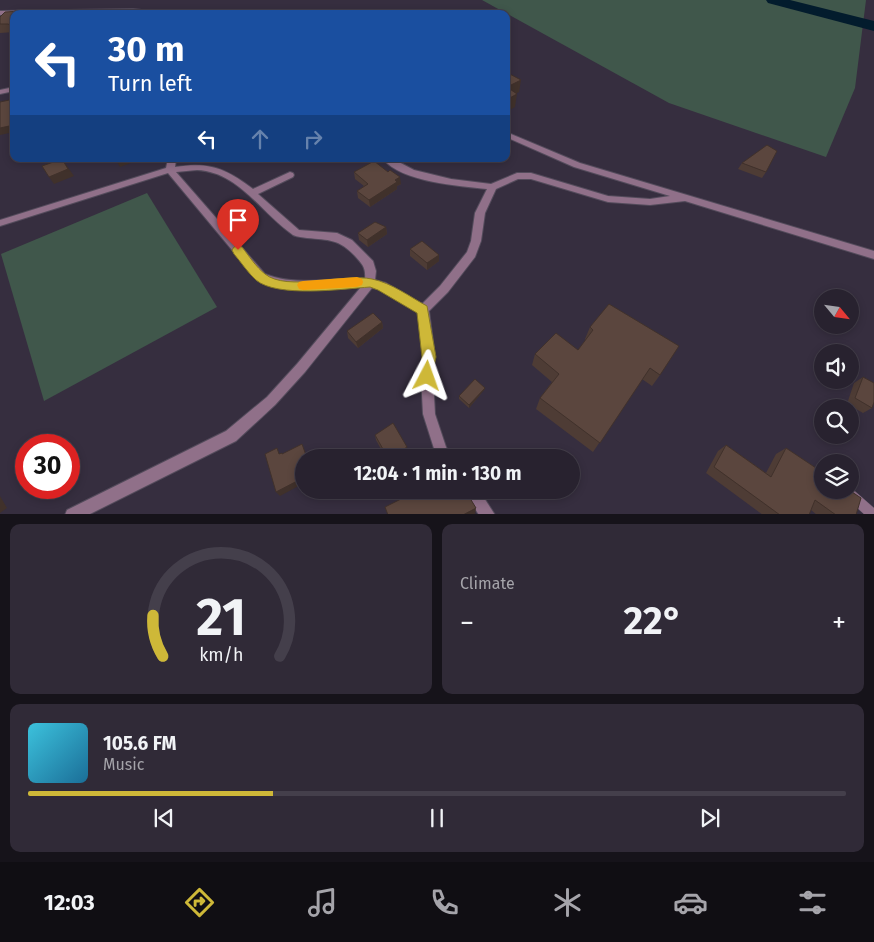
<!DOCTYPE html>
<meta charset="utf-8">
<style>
:root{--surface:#28222f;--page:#302a37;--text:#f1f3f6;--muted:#a5a4aa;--line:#443f4b;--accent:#ceb838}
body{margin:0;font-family:"Fira Sans",sans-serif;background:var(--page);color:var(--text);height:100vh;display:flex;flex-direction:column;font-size:19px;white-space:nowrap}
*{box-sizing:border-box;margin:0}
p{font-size:16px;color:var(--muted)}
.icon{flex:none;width:28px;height:28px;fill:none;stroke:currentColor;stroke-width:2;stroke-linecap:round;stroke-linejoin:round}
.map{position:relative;height:514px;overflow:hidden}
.panel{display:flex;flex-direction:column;gap:10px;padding:10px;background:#16131a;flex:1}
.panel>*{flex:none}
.banner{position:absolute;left:10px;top:10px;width:500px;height:152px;border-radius:10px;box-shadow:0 2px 8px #0003,0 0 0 1px var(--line);background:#1a4fa0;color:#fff;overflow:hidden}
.needle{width:32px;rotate:119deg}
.fabs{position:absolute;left:814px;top:289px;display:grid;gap:10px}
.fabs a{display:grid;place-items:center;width:45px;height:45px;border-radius:50%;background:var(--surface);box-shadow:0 2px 8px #0003,0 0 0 1px var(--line);font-size:25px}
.speed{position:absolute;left:15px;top:434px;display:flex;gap:10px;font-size:25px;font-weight:700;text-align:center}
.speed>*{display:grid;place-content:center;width:65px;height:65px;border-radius:50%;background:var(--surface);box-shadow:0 2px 8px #0003,0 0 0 1px var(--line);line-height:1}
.speed .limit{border:8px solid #d22;background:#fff;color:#111}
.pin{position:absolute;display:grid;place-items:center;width:42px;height:42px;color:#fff;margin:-51px -21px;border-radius:50% 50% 50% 0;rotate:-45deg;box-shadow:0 0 5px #0007}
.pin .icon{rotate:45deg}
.me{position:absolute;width:55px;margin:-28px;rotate:4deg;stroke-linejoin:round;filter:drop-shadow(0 0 4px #0008)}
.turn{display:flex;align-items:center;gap:18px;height:105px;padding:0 15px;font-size:22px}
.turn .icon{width:65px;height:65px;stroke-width:2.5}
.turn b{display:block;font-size:35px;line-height:42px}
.lanes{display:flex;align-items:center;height:48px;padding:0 15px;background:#0003;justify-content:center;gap:25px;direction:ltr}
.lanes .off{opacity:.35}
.big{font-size:38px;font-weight:700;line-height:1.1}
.panel .card{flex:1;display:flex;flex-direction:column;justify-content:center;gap:8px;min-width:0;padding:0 18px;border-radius:10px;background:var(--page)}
.panel .dial{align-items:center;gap:0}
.dial svg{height:130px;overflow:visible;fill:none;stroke:var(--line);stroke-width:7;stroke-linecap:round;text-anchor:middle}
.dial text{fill:var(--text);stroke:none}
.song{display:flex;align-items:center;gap:15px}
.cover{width:60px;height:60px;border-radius:8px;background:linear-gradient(135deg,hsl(190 70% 55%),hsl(200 70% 35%))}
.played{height:5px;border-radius:2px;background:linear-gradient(90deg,var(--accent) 30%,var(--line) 30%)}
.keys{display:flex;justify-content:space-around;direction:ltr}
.heat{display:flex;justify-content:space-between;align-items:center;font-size:28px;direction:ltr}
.panel .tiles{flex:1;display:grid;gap:10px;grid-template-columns:1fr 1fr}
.card:last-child{grid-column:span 2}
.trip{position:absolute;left:295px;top:449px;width:285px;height:50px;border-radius:25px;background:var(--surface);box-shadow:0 2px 8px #0003,0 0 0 1px var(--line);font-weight:700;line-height:50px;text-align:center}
.tab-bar{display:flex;height:80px;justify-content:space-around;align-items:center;background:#100e13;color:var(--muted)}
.tab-bar .icon{width:35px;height:35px}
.tab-bar .on{color:var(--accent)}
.tab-bar b{font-size:22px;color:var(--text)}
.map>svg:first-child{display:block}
.green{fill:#40574b}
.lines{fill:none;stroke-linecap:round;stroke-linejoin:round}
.river{fill:#031c2d;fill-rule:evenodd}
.service-casing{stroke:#534b5b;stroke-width:1}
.minor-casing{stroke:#534b5b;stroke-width:2}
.service{fill:#907089;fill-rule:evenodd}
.minor{fill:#907089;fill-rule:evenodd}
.wall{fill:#4e3c35}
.shaded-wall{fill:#40312b}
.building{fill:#5b463e;stroke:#40312b}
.route{fill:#ceb838;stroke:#867824}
.slow{fill:#f59e0b}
</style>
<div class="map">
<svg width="874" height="515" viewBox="0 0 874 515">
<rect width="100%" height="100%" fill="#362e3f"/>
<g class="green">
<path d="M482,0h384l-11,88 -29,69 -157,-54z"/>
<path d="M147,193l70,114 -173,94 -43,-147z"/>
</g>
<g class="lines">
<path class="river" d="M766,0h24l84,21v10l-106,-28z"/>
<g class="service-casing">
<path id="service" d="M850,487l24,21v7h-9l-23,-21 -1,-4h9z"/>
</g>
<g class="minor-casing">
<g id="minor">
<path d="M133,9l43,5 -43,-1 -133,2v-4z"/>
<path d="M14,87v4l-14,3v-4z"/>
<path d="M506,132l74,31 294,88v8l-189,-58 -35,4 -42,-3 -77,-23h-13l-22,10 -11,24 -4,28 -6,16 -27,35 -19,19 6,46 -2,19 2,38 11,33 6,11h-15l-14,-44 -2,-38 2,-19 -5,-45 -39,-23 -7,-1 -67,84 -30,33 -39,36 -148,74h-23l2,-5 159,-79 41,-34 30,-33 64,-77c-40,-2 -63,9 -104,-7l-89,-107 -168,53v-6l166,-52 2,-9h8l-1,8c35,-5 50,1 78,22l37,-17 3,1 1,2 -1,2 -35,17 41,36 38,3 15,7 21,21 3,10 -1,9 11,3 36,21 18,-18 27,-34 4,-11 4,-28 12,-24c-28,-3 -86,-7 -104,-30h10l21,11 37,9 40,5 26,-11h14l77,23 42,3 20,-3 -96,-29 -68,-30zM197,170c42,2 64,43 96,65 4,2 10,2 14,3 22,2 32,1 48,18 7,8 11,11 10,23 -34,-2 -67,8 -100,-5l-89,-102z"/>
<path d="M463,490h16l16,25h-16z"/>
</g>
</g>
<use href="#service" class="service"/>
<use href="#minor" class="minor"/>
</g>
<g class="wall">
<path d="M21,11l2,3h-9v18l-14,1v-16z"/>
<path d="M742,163l24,9 -4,6 -24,-9z"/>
<path d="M354,172l47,12 -4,2v3l-27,18 -12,-9 -1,-7 7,-5 -9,-7z"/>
<path d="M386,227l1,7 -19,13 -9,-7 -1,-7z"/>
<path d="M410,249l29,6v6l-12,9 -17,-14z"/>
<path d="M382,322l1,6 -25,20 -10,-10 -1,-7z"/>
<path d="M590,327l70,48 -8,11 -10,-7 -49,73 -57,-43 4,-11 12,-16 -20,-17 3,-11 43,-4 8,-10 -1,-1z"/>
<path d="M863,377l9,31 -9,5 -16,-9 7,-21z"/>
<path d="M485,388l-1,2 -15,18 -10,-9v-3z"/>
<path d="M375,435l32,12 1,5 -9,6h-13l-10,-18z"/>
<path d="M726,445l40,28 10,-19 10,-6 70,67h-39l-6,-5 -2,5h-46l-57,-42 12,-22z"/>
</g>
<g class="shaded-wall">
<path d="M521,80l-2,12 -13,7 1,-12z"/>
<path d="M517,94l-2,13 -9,5v-12z"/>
<path d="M14,125v7l-14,3v-7z"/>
<path d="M62,159l12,17 -20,8 -5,-7z"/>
<path d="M120,159h22l-22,8 -4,-7z"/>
<path d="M400,177l1,7 -4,2v3l-27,18 -1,-7z"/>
<path d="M386,227l1,7 -19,13 -1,-7z"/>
<path d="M439,255v6l-12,9v-7z"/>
<path d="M382,322l1,6 -25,20 -2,-6z"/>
<path d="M485,388l-1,2 -15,18v-3z"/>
<path d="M407,447l1,5 -9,6h-8z"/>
<path d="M304,474v9l-24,13 -4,-4z"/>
<path d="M0,496l7,12 -7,5z"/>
<path d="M476,508l-1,6 -2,1h-10z"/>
</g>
<g class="building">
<path d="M21,11l-2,3h-5v13l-6,-3h-8v-7l5,-5z"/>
<path d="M49,12l-1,2h-25z"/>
<path d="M506,72l15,8 -14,7 10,7 -11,6z"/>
<path d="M14,99v26l-14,3v-26z"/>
<path d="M767,145l10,6 -11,21 -24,-9z"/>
<path d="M62,159l6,10 -19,8 -7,-11z"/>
<path d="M374,161l14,11 2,-2 10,7 -5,3 2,2 -28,18 -12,-9 11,-7 -14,-12z"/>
<path d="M375,222l11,5 -19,13 -9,-7z"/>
<path d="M422,241l17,14 -12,8 -17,-14z"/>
<path d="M609,304l70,42 -19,29 -10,-7 -50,75 -60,-45 19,-24 -24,-20 21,-21 22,17 15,-20 -3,-3z"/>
<path d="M373,313l9,9 -26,20 -9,-11z"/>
<path d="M863,377l11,6v19l-2,6 -17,-10z"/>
<path d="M475,379l10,9 -16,17 -10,-9z"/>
<path d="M393,423l14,24 -16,11h-3l-13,-23z"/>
<path d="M302,444l5,14h-3v16l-4,2 1,3 -25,13 -11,-38 12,-6 2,6 3,-1v1z"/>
<path d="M726,445l45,32 15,-29 36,24v18h27l12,8 -5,17h-20l-21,-15 -6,15h-29l-66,-48z"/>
<path d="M419,490h46l11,18 -13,7h-75l-3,-8z"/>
</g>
<path class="route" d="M238,246l4,1c7,9 14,20 23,27 22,18 79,-1 107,5 20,4 38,18 55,27l9,51 -5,23 -4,2 -5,-2 -2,-4 2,-19 -5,-44 -39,-23 -8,-3c-27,2 -93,11 -114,-7 -8,-7 -15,-18 -22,-26l-2,-4 2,-3z"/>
<path class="slow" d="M357,277l5,2 1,3 -1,3 -5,2 -54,3 -4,-1 -2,-4 2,-3 4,-1z"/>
</svg>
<div class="fabs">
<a><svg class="needle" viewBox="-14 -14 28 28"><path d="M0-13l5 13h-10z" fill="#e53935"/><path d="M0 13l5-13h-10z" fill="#a5a4aa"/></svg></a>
<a><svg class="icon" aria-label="sound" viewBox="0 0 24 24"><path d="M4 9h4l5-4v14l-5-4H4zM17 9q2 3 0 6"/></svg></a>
<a><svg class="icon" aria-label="search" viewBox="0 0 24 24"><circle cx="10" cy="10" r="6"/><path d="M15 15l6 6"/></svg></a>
<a><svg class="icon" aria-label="layers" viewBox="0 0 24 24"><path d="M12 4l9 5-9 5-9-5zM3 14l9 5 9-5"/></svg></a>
</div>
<div class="speed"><div class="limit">30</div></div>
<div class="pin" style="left:238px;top:250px;background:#d93025"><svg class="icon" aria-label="arrive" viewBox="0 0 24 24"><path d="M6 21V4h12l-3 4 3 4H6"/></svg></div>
<svg class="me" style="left:427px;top:376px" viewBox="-20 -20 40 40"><path d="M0-17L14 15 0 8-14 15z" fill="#ceb838" stroke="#fff" stroke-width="4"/></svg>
<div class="trip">12:04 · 1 min · 130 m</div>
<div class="banner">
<div class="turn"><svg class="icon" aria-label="left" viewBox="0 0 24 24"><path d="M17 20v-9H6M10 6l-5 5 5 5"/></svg><div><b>30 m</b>Turn left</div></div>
<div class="lanes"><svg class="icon" aria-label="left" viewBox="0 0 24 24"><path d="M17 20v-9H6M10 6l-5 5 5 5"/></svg><svg class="icon off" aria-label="ahead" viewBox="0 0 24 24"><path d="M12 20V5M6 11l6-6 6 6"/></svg><svg class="icon off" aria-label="right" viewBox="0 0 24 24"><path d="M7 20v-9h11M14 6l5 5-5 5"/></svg></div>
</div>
</div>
<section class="panel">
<div class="tiles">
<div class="card dial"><svg viewBox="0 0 100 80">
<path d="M14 69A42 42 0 1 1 86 69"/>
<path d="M14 69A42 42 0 0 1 8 44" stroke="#ceb838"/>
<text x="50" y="56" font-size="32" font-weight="700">21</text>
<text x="50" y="72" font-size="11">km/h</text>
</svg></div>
<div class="card"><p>Climate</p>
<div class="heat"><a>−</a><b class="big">22°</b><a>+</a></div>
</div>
<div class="card">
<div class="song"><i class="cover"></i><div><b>105.6 FM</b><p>Music</p></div></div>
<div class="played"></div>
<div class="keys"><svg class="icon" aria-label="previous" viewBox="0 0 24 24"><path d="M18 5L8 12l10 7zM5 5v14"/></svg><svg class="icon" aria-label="pause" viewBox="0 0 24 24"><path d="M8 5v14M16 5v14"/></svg><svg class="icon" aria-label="next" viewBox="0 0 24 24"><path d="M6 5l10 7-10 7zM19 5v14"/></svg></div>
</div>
</div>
</section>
<nav class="tab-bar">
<b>12:03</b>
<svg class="icon on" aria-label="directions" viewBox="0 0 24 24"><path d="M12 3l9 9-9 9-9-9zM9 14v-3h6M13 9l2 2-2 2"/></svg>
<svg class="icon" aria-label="music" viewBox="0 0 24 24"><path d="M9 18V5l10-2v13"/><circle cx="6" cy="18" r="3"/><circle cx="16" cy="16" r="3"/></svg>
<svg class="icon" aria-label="phone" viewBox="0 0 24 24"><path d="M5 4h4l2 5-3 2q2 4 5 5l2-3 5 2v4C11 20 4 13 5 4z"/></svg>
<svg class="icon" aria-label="climate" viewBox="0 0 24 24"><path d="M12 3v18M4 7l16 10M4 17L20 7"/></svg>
<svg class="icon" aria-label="car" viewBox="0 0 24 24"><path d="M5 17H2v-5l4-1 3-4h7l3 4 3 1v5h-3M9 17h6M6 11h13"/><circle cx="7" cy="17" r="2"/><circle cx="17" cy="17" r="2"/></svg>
<svg class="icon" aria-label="filters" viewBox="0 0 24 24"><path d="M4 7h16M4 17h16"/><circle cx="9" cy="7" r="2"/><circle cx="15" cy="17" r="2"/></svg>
</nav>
